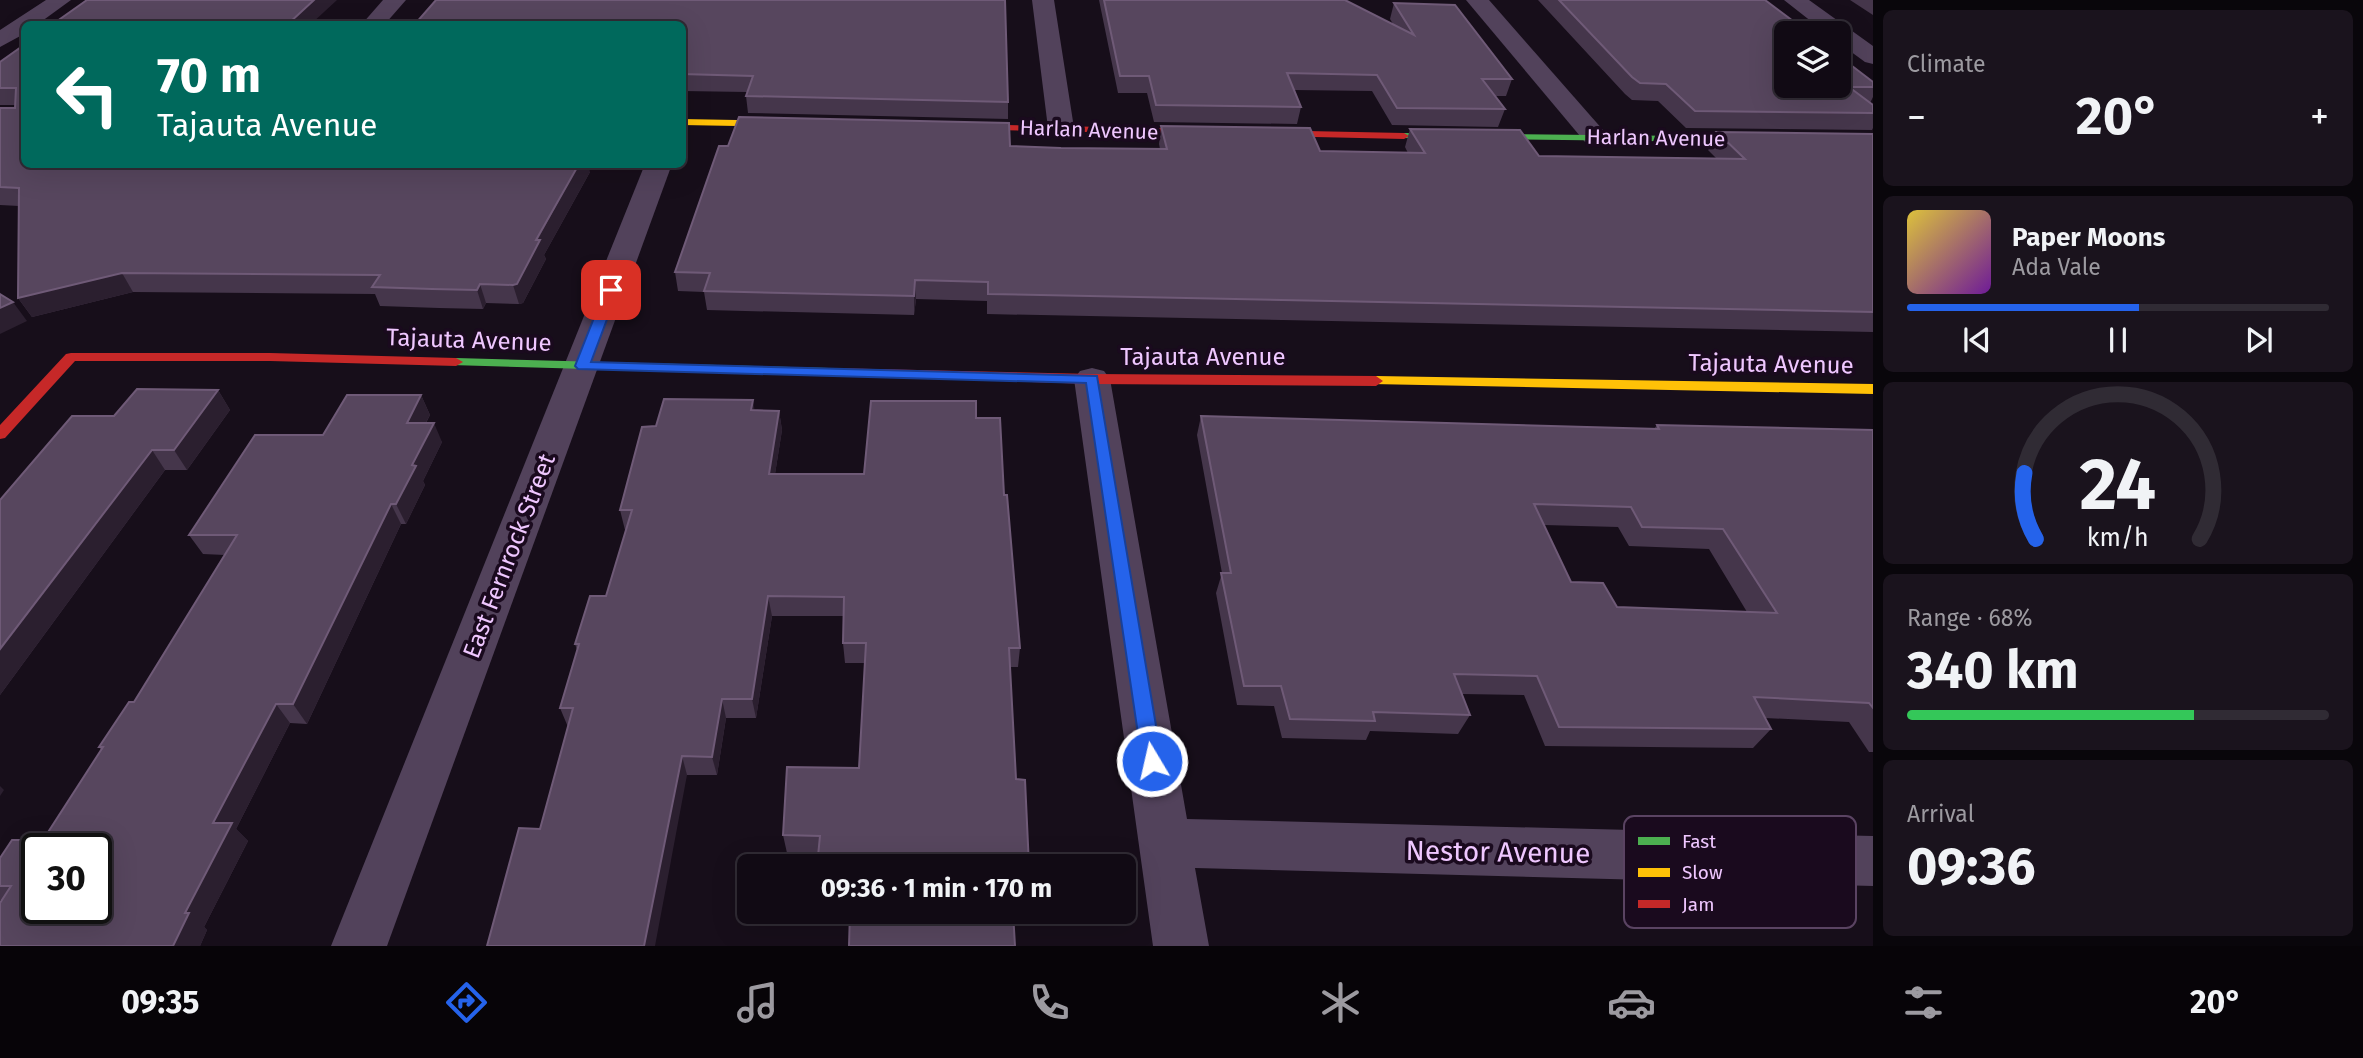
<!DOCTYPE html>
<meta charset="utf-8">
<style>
:root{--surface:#110a14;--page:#1a131d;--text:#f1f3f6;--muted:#9c9aa0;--line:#302b34;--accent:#2563eb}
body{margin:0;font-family:"Fira Sans",sans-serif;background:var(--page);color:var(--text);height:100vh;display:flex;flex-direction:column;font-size:26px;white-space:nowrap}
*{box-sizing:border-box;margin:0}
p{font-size:23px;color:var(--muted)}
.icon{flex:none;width:38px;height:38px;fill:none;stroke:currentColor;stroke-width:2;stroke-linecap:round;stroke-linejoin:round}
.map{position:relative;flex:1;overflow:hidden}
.sheet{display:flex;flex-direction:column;gap:10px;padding:10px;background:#09060b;width:490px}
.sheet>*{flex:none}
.hud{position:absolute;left:21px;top:21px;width:665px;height:147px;border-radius:10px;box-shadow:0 7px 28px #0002,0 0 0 2px var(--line);background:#00695c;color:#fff;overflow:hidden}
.controls{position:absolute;left:1774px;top:21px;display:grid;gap:14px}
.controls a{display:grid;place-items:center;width:77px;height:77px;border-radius:10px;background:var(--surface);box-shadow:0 7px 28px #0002,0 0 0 2px var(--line);font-size:35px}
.speed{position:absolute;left:21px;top:833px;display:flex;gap:14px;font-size:35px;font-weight:700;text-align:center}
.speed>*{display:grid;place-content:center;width:91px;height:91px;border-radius:50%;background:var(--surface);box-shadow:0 7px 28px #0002,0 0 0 2px var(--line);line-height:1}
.speed .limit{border:4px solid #111;border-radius:10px;background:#fff;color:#111}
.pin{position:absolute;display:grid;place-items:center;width:60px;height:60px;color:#fff;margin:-30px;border-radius:14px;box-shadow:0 4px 10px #0006}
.me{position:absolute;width:77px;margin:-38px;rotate:351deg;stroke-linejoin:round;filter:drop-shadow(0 0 5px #0008)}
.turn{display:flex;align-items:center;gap:24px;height:147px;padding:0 21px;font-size:32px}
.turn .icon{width:91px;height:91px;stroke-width:2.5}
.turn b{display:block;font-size:49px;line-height:60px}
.big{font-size:52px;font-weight:700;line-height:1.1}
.sheet .widget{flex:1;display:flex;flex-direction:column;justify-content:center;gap:10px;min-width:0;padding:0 24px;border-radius:10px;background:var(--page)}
.sheet .dial{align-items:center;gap:0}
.dial svg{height:182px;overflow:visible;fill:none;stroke:var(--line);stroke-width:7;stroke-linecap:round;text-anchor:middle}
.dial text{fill:var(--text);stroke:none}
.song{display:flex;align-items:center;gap:21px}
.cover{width:84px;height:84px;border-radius:10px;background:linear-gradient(135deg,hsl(50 70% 55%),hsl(280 70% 35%))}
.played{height:7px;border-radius:4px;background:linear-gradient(90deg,var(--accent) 55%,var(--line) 55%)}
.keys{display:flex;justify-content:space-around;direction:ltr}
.heat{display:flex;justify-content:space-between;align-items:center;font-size:38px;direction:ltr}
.charge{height:10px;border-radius:5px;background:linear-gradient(90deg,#34c759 68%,var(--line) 0)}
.trip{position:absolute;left:737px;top:854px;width:399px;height:70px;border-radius:10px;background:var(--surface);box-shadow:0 7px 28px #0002,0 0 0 2px var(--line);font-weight:700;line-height:70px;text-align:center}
.tab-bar{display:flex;height:112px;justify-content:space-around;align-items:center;background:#070408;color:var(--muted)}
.tab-bar .icon{width:49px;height:49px}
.tab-bar .on{color:var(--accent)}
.tab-bar b{font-size:32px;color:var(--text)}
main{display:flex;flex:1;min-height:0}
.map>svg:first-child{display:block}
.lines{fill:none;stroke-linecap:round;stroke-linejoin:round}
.street{fill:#52425b;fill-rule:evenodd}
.fast{fill:#4caf50;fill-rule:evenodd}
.slow{fill:#ffc107;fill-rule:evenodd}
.jam{fill:#c62828;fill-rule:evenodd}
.wall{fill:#45364b;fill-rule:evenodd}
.shaded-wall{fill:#2b1f2f}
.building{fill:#57465e;stroke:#6f5a77;stroke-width:2;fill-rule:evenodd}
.route{fill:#2563eb;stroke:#184099;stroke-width:2}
.labels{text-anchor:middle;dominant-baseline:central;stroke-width:7;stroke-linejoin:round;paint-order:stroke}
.far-street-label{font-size:21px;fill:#efc7ff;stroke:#1a0a1e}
.street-label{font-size:24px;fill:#efc7ff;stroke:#1a0a1e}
.near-street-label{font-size:28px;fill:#efc7ff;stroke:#1a0a1e}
.key{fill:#1a0a1e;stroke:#5a4362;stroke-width:2}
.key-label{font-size:19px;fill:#efc7ff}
</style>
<main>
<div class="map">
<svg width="1873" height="946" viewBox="0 0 1873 946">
<rect width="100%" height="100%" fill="#170e1a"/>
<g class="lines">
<g class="street">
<path d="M46,0h25l-33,24h-14v10l-24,13v-17z"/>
<path d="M383,0h23l-21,24h-23z"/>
<path d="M1032,0h22l20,128 -4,6h-18l-4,-6z"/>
<path d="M1466,0h23l114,130 4,6 -4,6h-18z"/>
<path d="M1784,0h25l64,46v18l-8,-2 -26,-19v-10h-13z"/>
<path d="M645,164h27l-285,782h-56z"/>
<path d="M1092,368l12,3 6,8 77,440 686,17v50l-678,-18 14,78h-56l-79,-567 6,-8z"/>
</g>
<g class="fast">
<path d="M1404,133l469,5v6l-473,-6v-4z"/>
<path d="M456,358l373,10 7,4 -7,4 -378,-11 -2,-3 2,-3z"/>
</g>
<g class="slow">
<path d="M682,119l107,2 5,3 -5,3 -107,-2z"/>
<path d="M1376,376l497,8v10l-502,-10 -2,-3z"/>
</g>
<g class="jam">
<path d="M958,124l446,9 5,3 -5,3 -450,-10 -1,-2z"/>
<path d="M71,353h199l186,5 7,4 -7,4 -186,-5h-195l-70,77 -5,1v-14l66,-71z"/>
<path d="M829,368l263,6 284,2 7,5 -7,5 -284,-2 -268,-9 -2,-3z"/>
</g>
</g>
<g class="wall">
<path d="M1099,0h246l48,24 -3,-5 4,-16 118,76 -6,17h-11l10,13 -7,18 -106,-2 -20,-34 -78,-1 7,17 -4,17 -143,-2 -7,-29h-29z"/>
<path d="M1538,0h227l108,82v15l-3,6 3,2v23l-1,2 -186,-2 -28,-27 -26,-1 -7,-6z"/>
<path d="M1850,0h23v15z"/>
<path d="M682,24l326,78v17l-260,-6 -2,-17 1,-4 -65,-1z"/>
<path d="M24,45v119l566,8 -46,83 2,4 -23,44 -4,1 -33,-1 -3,6 -44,-1 -59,-2 -5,-12 -242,-2 -101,25 -14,-19 1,-92 -19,-1v-97h15v-3h-15v-43z"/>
<path d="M1161,126l159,25 88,2 -3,-6 5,-18 129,27 177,2 -8,-8 9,-18 156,2v198l-886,-18v-13l-71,-2 -2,16 -207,-5 -3,-18 -26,-1 -3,-19 335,-126 51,2 99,1 -1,-5z"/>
<path d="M218,390l12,20 -43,60h-22l-165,225v-195z"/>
<path d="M421,395l9,20 -4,8 16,19 -19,39 2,4 -19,39h-5l-94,200 -17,-1 -54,106 12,12 -44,86 3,3 -7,16h-200l1,-45 -1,-1v-42l43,-18 58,-90 -2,-3 35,-45 91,-147 -22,-1 -14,-19 134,-100z"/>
<path d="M755,410l24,1 3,19 -7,44h89l112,-56 28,77 16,153 -2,19h-8l-192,187 -31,-1 -4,-18 76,-67 6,-105h-20l-2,-20 1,-27h-72l-16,102h-30l-9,57h-30l-147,54 28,-102 -8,-19 17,-58 -2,-6 31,-48 20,-66h-1l-5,-20 36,-84z"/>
<path d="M1201,416l453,13 3,-4 216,5v322h-4l-20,-30 -84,-4 6,11 -18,19 -208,-2 -21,-51 -62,-1 8,21 -12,19 -88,-3 -4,9 -84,-2 -8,-32 -37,-1 -21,-112 6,-20 -25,-138zM1544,525l74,2 11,19 80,3 38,63 -130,-5 -46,-25z"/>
<path d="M816,912h214l-1,7 -212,-3z"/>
</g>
<g class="shaded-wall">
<path d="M314,0h23l-26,24h-23z"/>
<path d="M579,164h9l2,8 -46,83 2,4 -23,44 -4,1 -6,-19z"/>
<path d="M122,273l11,19 -101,25 -14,-19z"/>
<path d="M915,280l1,19 -2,16v-19z"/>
<path d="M480,284l6,19 -3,6 -6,-19z"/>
<path d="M13,302l14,19 -27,13v-26z"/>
<path d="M218,390l12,20 -43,60 -13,-20z"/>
<path d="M421,395l9,20 -15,27 -8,-19z"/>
<path d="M753,400l3,19 -5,-9z"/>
<path d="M779,411l3,19 -10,63 -3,-19z"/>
<path d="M434,423l8,19 -19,39 2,4 -19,39 -10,-20 16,-39z"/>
<path d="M152,450l13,20 -165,225v-46z"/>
<path d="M391,504l10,20 -94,200 -14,-20z"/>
<path d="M768,596l4,20 -16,102 -4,-19z"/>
<path d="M722,699l4,19 -9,57 -5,-18z"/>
<path d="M276,704l14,19 -54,106 12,12 -44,86 3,3 -7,16h-27l12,-33 28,-90z"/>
<path d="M682,756l5,19 -32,171h-11z"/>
<path d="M0,786l4,4 -4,6z"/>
</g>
<g class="building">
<path d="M87,0h227l-26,24h-235z"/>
<path d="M436,0h569l3,102 -262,-6 7,-20 -71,-2v-50h-267z"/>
<path d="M1104,0h241l69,35 -20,-32 61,2 57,74h-30l23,30 -108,-1 -20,-33 -90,-2 14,34 -145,-2 -7,-29h-29z"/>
<path d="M1559,0h206l44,33h-22v53h52v-30l34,26v5h-24l24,18v8l-178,-2 -29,-27 -26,-1 -8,-6z"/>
<path d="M24,45v119h555l-43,76h4l-23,44 -4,1 -33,-1 -3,6 -45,-1 -60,-2 8,-12 -258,-2 -104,25 1,-110 -19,-1v-79h15l1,-20h-16v-26z"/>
<path d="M739,117l270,6 1,23 51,2 106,1 -6,-23 149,2 10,23 105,2 -15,-24 110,1 19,26 206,3 -28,-27 156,2v178l-885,-18v-12l-73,-2 -1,16 -210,-5 6,-18 -35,-1 44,-126h9z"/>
<path d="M0,294l13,8 -13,6z"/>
<path d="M137,389l81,1 -44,60h-22l-152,199v-149l72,-84h42z"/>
<path d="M347,395h74l-14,28h27l-22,42 4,1 -20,38h-5l-98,200h-17l-63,119h19l-47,90h4l-16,33h-173v-43l11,-17h-11v-28l12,-18h31l60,-93h-4l30,-45h5l103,-167h-48l66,-100h68zM37,849h59v59h-59z"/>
<path d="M664,399l89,1 -2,10 28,1 -10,63h95l7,-73h105v17h24l4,77h3l13,153h-11l7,131 9,1 4,86h-212l3,-30 -37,-1 4,-68 72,1 7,-125h-23l1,-46 -76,-1 -16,103h-30l-10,58 -30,-1 -38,190h-157l32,-118 21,1 33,-121h-13l19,-64h-4l15,-48h16l26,-86h-12l22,-83 14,-1z"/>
<path d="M1201,416l458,13 -2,-4 216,5v278l-4,-5 -115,-6 17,32 -212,-2 -22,-51 -83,-2 16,41 -97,-3 2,9 -85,-2 -9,-33h-37l-23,-113h10zM1534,504l97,3 11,20 81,2 54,84 -160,-6 -14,-24 -32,-1z"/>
<path d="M850,912h163l2,34h-166z"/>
</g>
<path class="route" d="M611,287l7,3 -27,72 506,14 65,385 -3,6 -7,3 -7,-3 -3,-6 -56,-378 -508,-14 -3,-3 30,-76z"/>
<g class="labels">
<g class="far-street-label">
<text transform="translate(1089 130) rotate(2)">Harlan Avenue</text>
<text transform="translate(1656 138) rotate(1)">Harlan Avenue</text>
</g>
<g class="street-label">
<text transform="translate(469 340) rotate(2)">Tajauta Avenue</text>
<text x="1203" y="357">Tajauta Avenue</text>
<text transform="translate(1771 364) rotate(1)">Tajauta Avenue</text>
<text transform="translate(509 556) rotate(-69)">East Fernrock Street</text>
</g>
<g class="near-street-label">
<text transform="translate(1498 852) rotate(1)">Nestor Avenue</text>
</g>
</g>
<rect x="1624" y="816" width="232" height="112" rx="10" class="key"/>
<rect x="1638" y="837" width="32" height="8" fill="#4caf50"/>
<rect x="1638" y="868" width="32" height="9" fill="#ffc107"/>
<rect x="1638" y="900" width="32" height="8" fill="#c62828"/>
<g class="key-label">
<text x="1682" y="848">Fast</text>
<text x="1682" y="879">Slow</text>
<text x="1682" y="911">Jam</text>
</g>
</svg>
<div class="controls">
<a><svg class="icon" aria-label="layers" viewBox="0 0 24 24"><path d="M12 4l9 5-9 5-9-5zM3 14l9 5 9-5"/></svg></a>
</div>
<div class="speed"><div class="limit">30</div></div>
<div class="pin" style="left:611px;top:290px;background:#d93025"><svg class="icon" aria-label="arrive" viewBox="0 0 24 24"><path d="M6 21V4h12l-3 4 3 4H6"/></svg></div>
<svg class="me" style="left:1152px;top:761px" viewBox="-20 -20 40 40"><circle r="17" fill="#2563eb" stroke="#fff" stroke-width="3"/><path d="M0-11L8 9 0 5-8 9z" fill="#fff"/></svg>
<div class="trip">09:36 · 1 min · 170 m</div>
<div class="hud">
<div class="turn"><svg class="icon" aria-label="left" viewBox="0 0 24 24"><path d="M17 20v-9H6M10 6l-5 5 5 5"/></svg><div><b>70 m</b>Tajauta Avenue</div></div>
</div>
</div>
<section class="sheet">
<div class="widget"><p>Climate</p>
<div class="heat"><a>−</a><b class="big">20°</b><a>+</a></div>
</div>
<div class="widget">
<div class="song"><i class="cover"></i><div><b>Paper Moons</b><p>Ada Vale</p></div></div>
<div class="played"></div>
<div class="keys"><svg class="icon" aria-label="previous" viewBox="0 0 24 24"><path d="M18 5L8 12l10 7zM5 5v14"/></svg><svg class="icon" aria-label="pause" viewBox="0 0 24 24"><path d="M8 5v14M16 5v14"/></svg><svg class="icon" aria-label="next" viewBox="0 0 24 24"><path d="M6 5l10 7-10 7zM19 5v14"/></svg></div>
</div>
<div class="widget dial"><svg viewBox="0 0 100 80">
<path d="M14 69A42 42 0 1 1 86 69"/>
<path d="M14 69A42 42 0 0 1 9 40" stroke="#2563eb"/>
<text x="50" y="56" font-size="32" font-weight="700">24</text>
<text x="50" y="72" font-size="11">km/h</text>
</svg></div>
<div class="widget"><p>Range · 68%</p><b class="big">340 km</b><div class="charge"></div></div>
<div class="widget"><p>Arrival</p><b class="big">09:36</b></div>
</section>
</main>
<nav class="tab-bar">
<b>09:35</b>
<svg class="icon on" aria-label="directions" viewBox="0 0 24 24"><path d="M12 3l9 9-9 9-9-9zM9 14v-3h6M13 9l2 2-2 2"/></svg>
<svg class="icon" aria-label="music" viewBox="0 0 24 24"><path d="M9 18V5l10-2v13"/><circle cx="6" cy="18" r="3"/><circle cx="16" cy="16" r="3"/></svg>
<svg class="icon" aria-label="phone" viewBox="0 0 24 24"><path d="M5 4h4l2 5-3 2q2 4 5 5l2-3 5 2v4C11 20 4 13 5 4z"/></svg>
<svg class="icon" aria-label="climate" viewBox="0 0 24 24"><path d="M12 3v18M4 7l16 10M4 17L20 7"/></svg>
<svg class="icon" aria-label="car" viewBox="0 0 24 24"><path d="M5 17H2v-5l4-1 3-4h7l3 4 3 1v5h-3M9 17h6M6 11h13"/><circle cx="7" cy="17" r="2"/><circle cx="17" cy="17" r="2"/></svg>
<svg class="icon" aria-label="filters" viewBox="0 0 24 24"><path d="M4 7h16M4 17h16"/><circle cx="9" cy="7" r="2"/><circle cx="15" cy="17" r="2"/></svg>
<b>20°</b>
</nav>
